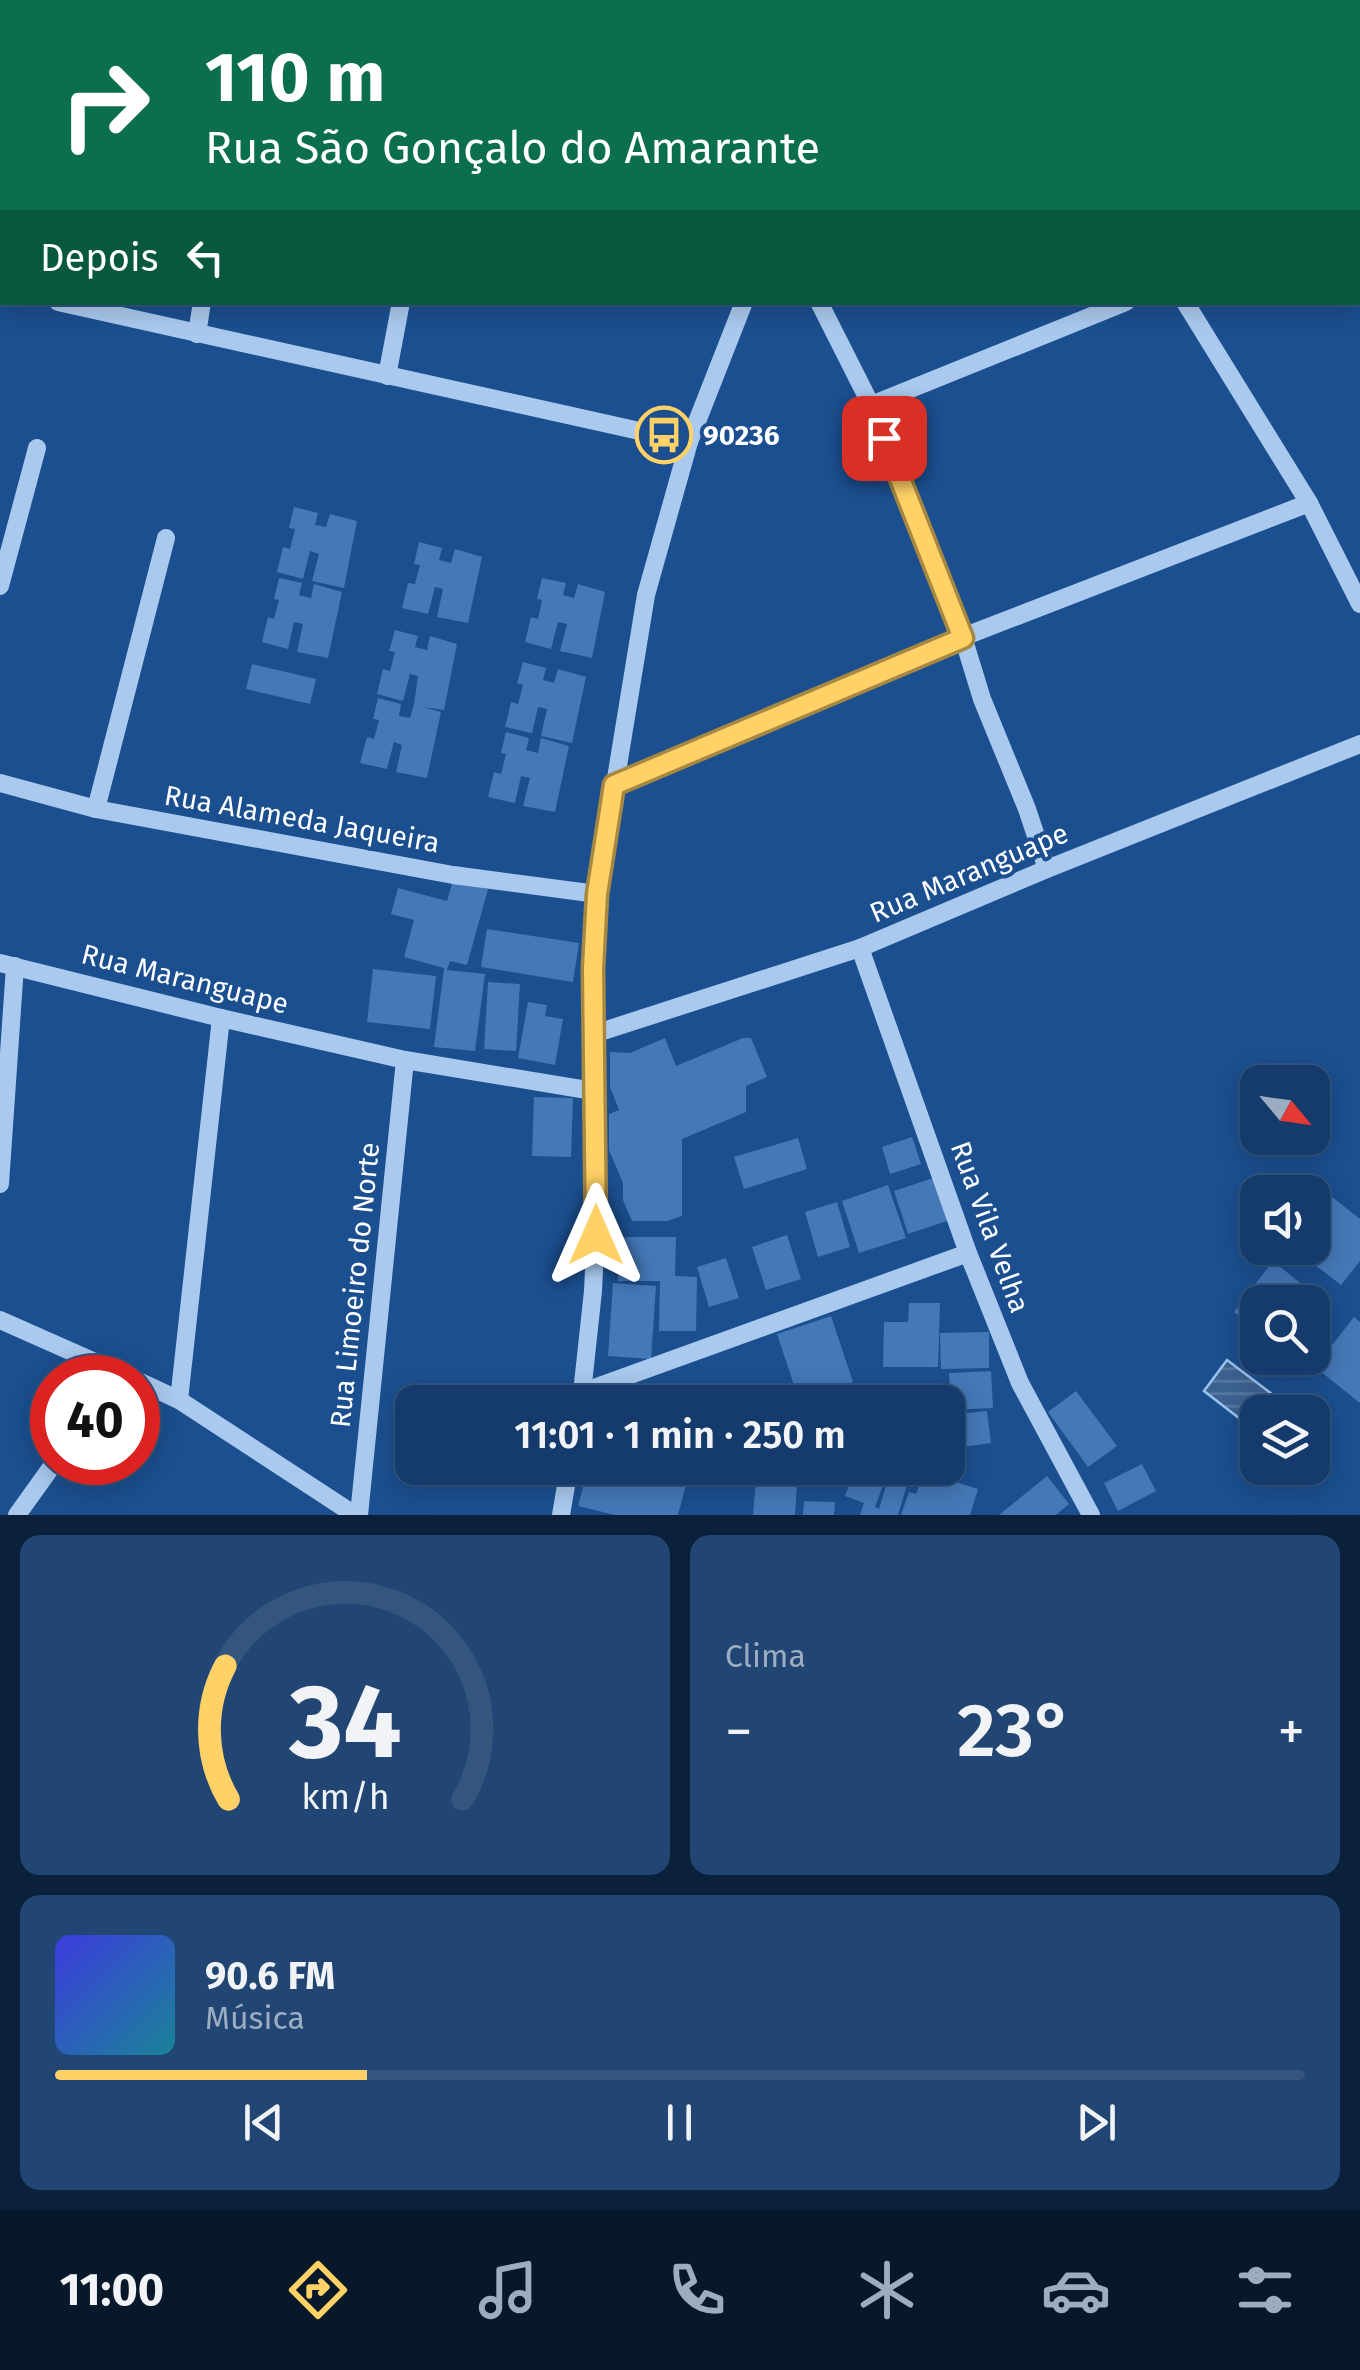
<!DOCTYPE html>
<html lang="pt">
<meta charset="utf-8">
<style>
:root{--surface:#143b6b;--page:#214673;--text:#f1f3f6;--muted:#9dadc1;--line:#33557e;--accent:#ffd166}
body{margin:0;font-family:"Fira Sans",sans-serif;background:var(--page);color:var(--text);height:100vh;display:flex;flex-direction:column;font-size:38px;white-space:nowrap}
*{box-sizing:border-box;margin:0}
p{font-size:32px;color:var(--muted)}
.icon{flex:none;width:55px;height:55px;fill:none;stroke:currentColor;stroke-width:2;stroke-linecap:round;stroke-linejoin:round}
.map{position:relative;height:1515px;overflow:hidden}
.sheet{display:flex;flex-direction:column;gap:20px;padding:20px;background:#0b203b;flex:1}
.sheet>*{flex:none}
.top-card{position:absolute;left:0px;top:0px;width:1360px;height:305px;box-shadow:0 5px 25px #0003,0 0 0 2px var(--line);background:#0b6e4f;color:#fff;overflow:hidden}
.needle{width:65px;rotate:119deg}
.fabs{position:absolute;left:1240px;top:1065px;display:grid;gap:20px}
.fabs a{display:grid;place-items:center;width:90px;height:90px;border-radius:20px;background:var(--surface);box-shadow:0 5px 25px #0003,0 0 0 2px var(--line);font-size:50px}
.speed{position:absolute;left:30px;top:1355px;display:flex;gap:20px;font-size:50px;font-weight:700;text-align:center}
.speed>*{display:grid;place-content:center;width:130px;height:130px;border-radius:50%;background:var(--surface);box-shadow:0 5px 25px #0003,0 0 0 2px var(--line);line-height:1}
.speed .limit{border:15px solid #d22;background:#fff;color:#111}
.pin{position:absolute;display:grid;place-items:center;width:85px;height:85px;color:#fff;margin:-42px;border-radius:20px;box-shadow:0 5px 15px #0006}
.me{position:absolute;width:110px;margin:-55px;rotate:0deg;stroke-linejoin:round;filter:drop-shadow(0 0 8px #0008)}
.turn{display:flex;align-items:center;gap:35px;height:210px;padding:0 40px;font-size:45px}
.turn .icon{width:130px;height:130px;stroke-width:2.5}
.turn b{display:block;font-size:70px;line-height:85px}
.then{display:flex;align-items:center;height:95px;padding:0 40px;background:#0003;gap:20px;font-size:38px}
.big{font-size:75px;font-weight:600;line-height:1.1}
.sheet .card{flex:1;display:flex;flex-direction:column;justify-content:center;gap:15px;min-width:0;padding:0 35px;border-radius:20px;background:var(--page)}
.sheet .dial{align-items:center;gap:0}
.dial svg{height:260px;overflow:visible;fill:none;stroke:var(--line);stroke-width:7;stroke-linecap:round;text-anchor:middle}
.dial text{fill:var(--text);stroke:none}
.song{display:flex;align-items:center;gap:30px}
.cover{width:120px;height:120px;border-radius:15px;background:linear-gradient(135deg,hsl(240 70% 55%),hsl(190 70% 35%))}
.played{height:10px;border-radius:5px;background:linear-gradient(90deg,var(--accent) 25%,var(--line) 25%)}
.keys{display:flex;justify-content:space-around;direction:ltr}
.heat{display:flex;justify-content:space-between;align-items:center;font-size:55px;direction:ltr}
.sheet .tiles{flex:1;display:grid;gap:20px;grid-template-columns:1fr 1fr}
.card:last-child{grid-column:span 2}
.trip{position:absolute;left:395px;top:1385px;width:570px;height:100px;border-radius:20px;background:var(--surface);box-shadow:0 5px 25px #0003,0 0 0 2px var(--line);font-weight:600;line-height:100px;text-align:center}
.tabs{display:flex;height:160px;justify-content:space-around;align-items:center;background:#08182b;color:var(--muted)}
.tabs .icon{width:70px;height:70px}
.tabs .current{color:var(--accent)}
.tabs b{font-size:45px;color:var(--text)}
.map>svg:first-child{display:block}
.forest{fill:url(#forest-crowns)}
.water{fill:url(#water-rules);stroke:#9cc4f0;stroke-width:2.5}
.building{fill:#4478b7}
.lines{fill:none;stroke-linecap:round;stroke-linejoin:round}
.minor{stroke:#a9c9ee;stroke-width:18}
.route-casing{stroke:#a68842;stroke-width:25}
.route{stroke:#ffd166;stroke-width:18}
.labels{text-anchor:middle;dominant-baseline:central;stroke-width:8;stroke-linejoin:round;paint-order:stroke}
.poi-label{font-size:28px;font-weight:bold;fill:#fff;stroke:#1b4f8f;text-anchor:start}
.street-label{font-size:28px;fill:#fff;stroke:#1b4f8f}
</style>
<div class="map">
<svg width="1360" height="1515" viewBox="0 0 1360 1515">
<defs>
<pattern id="forest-crowns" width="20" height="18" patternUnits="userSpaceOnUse" patternTransform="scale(2.5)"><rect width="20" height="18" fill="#2e69ad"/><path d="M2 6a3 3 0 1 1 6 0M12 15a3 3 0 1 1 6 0" fill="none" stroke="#4d80b9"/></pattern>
<pattern id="water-rules" width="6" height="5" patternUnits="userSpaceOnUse" patternTransform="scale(2.5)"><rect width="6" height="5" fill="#3c6290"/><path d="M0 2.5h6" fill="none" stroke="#597aa1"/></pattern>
</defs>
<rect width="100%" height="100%" fill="#1b4f8f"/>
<path class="forest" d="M1061,0h299v213l-2,1v-212h-296z"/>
<path class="water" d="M1227,1360l58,44 -7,8h-20l-1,20 -53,-41z"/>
<g class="building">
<path d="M294,507l24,6 -3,12 11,2 4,-13 27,7 -13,67 -32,-7 7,-27 -9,-3 -7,28 -26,-7 6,-25 7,2 5,-20 -6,-1z"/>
<path d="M419,542l23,6 -3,12 12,3 4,-14 27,8 -14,66 -31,-6 6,-28 -8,-2 -7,27 -26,-6 6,-25 7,1 5,-19 -6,-1z"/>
<path d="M279,578l23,5 -3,12 12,3 3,-14 28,8 -14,66 -31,-6 6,-28 -9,-2 -6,27 -26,-7 6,-25 6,2 5,-19 -5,-1z"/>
<path d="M542,578l24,5 -3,12 11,3 4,-14 27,8 -13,66 -32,-7 7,-27 -9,-2 -7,27 -26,-7 6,-25 7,2 4,-19 -5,-1z"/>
<path d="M395,630l23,6 -3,11 12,3 3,-14 27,8 -13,66 -22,-3 19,5 -14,66 -31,-6 6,-27 -8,-3 -7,27 -27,-6 7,-26 7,2 5,-19 -6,-1 5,-21 23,6 -2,12 11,2 4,-14 4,-28 -8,-2 -7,27 -26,-7 6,-25 7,2 5,-19 -6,-1z"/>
<path d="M523,662l23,6 -3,12 11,3 4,-14 28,8 -14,66 -31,-7 6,-27 -9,-2 -6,26 -27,-6 6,-25 7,2 5,-19 -6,-2z"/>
<path d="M252,664l64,15 -6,25 -64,-15z"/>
<path d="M506,732l23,6 -3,12 12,3 3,-15 28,8 -14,66 -32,-6 7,-28 -9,-2 -6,27 -27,-6 6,-25 7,2 5,-20 -5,-1z"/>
<path d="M453,880l35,9 -21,76 -17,-4 -3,9 38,4 -10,77 -41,-4 10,-79 -40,-11 10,-37 -23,-6 7,-26 49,13z"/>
<path d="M487,929l92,14 -6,39 -92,-15z"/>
<path d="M373,969l63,7 -6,53 -63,-7z"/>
<path d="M488,982l32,2 -4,67 -32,-2z"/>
<path d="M528,1002l19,3 -2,11 18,3 -8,46 -37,-7z"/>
<path d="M665,1038l11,28 67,-28h8l16,39 -21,9v26l-64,27v77l-15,5h-35l-9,-21v-17l-14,-33v-36l10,-4 -9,-23v-35l20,1z"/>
<path d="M534,1097l39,1 -2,59 -39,-1z"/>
<path d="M912,1137l9,27 -31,10 -8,-27z"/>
<path d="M798,1138l9,31 -63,20 -10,-32z"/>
<path d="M936,1177l14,43 -42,14 -14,-43z"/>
<path d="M888,1185l18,53 -47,15 -17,-52z"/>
<path d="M1327,1193l33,26v42l-19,24 -48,-37h19v-36z"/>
<path d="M837,1202l13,45 -32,10 -13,-45z"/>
<path d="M787,1235l14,44 -35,11 -14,-43z"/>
<path d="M619,1237h57l-1,39 22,1 -1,54h-37l1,-50h-42z"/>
<path d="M726,1258l13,40 -30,9 -12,-40z"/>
<path d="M1273,1261l53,43 -14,17v-19h-54v28l-24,-18z"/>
<path d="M613,1283l43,3 -5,73 -43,-3z"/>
<path d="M909,1303h31l-2,64h-55l1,-45h24z"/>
<path d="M831,1316l22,66 -54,18 -22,-66z"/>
<path d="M1354,1317l6,5v81l-45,-36z"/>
<path d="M989,1332v36l-48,1 -1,-36z"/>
<path d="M991,1371l2,37 -42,2 -2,-37z"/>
<path d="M1076,1391l41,55 -29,21 -40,-55z"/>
<path d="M987,1411l4,32 -43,6v-34z"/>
<path d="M1312,1435l18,13 -23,36 -25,-16h30z"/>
<path d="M1142,1464l14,27 -38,20 -14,-28z"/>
<path d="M588,1468h60l-2,7 40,10 -8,30h-63l-37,-9z"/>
<path d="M757,1468h41l-3,47h-42z"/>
<path d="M856,1468h21l11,4 -13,35 4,2 12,-41h21l-14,47h-38l4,-12 -19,-7z"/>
<path d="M924,1472l54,17 -8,26h-69l8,-23 7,2z"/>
<path d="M1047,1476l22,28 -13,11h-57z"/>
<path d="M804,1501l31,1 -1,13h-31z"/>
</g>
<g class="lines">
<g class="minor">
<path d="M510,0l15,2"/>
<path d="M1047,0v2"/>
<path d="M247,2l1,-2"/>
<path d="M451,2v-2"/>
<path d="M832,2l1,-2"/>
<path d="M0,289l2,1"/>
<path d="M58,302l631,140"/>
<path d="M819,302l52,103 92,232 19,62 45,110 20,60"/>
<path d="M1185,302l124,201 51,101"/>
<path d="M197,334l5,-32"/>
<path d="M387,376l14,-74"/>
<path d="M871,405l255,-103"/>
<path d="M0,586l37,-138"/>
<path d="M0,783l96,26 357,66 144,19"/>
<path d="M614,785l349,-148 346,-134"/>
<path d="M96,809l70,-271"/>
<path d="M860,948l108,305 52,130 71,132"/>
<path d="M0,963l221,55 184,42 188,31"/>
<path d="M594,1034l266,-86 187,-79 313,-125"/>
<path d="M0,1184l15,-218"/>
<path d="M0,1320l131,58"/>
<path d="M138,1381l41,19 176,115"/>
<path d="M583,1392l385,-139"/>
<path d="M179,1400l42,-382"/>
<path d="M581,1402l12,-111 4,-84 -4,-116v-122l4,-75 49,-299 43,-153 55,-140"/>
<path d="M17,1515l38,-53"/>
<path d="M359,1515l46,-455"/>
<path d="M561,1515l8,-47"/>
</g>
</g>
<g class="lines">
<g class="route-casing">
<path id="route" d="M596,1235l-3,-267 4,-74 17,-109 349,-147 -79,-200"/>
</g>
<use href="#route" class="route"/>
</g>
<defs>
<g id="bus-ring" transform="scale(2.875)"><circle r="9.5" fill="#1b4f8f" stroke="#ffd166" stroke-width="1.5"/><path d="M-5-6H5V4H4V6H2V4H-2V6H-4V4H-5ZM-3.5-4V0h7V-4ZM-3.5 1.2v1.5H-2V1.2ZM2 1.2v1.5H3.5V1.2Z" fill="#ffd166"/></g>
</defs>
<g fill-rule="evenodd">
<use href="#bus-ring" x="664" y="435"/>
</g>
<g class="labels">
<g class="poi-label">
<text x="703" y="435">90236</text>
</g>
<g class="street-label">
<text transform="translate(302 819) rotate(10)">Rua Alameda Jaqueira</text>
<text transform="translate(969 873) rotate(-23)">Rua Maranguape</text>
<text transform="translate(185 979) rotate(14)">Rua Maranguape</text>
<text transform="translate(990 1227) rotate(70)">Rua Vila Velha</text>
<text transform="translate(355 1285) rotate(-84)">Rua Limoeiro do Norte</text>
</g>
</g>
</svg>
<div class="fabs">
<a><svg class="needle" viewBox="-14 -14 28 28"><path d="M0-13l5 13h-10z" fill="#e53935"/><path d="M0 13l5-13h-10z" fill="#9dadc1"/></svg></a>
<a><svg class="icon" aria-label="sound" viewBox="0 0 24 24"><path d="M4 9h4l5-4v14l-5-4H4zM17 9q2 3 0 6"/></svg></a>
<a><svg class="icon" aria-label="search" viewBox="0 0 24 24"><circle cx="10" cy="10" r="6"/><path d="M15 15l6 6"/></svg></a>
<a><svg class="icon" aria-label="layers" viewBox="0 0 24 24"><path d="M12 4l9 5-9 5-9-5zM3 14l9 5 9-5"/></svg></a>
</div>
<div class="speed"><div class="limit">40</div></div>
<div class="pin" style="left:884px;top:438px;background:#d93025"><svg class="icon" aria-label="arrive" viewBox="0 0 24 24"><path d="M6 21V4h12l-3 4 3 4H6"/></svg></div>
<svg class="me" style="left:596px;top:1235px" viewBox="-20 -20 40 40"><path d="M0-17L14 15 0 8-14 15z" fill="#ffd166" stroke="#fff" stroke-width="4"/></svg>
<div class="trip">11:01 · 1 min · 250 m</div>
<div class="top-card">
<div class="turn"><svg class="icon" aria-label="right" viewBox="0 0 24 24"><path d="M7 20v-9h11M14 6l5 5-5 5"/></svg><div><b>110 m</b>Rua São Gonçalo do Amarante</div></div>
<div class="then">Depois<svg class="icon" aria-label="left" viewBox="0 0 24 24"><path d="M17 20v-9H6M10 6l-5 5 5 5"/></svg></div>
</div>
</div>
<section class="sheet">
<div class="tiles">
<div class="card dial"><svg viewBox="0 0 100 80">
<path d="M14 69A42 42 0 1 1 86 69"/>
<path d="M14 69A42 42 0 0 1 13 28" stroke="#ffd166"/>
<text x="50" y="56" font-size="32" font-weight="700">34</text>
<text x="50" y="72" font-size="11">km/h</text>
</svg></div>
<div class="card"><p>Clima</p>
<div class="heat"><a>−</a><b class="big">23°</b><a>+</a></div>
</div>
<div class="card">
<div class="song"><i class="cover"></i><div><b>90.6 FM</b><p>Música</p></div></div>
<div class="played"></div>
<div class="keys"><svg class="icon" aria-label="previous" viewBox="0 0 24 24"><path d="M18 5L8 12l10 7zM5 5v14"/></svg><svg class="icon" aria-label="pause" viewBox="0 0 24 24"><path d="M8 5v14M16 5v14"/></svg><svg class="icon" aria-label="next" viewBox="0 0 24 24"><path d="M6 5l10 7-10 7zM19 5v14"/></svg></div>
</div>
</div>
</section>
<nav class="tabs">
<b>11:00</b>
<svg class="icon current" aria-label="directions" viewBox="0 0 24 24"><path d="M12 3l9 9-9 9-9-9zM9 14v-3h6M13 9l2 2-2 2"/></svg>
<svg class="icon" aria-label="music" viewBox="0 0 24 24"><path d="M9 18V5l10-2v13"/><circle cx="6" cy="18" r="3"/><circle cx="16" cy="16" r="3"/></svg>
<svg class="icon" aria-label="phone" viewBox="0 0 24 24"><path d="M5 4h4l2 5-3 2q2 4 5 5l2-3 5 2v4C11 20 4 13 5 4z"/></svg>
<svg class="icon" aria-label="climate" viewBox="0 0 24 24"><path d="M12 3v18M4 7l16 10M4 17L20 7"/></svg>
<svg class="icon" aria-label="car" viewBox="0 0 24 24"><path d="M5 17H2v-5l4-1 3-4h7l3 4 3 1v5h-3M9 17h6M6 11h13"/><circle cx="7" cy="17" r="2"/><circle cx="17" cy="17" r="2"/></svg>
<svg class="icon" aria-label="filters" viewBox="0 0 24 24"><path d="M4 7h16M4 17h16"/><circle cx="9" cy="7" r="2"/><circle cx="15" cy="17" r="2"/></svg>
</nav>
